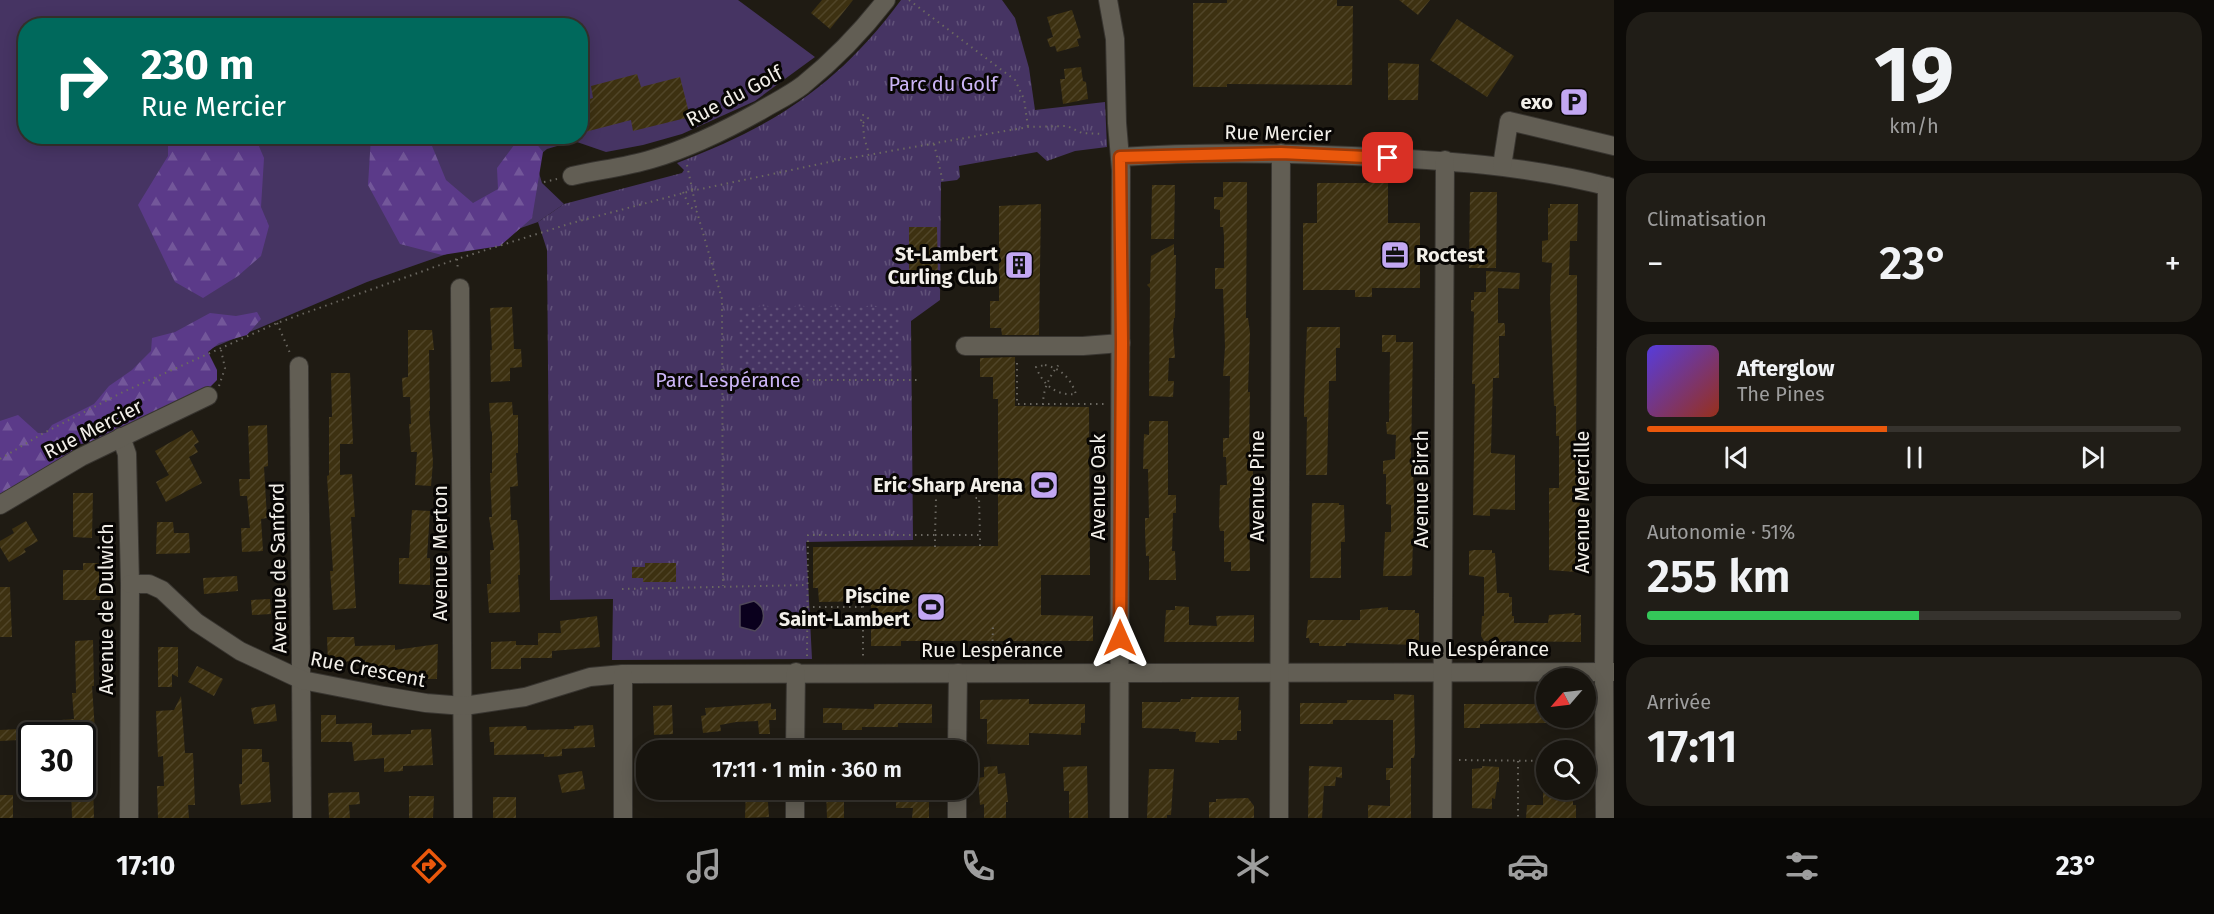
<!DOCTYPE html>
<html lang="fr">
<meta charset="utf-8">
<style>
:root{--surface:#17140e;--page:#201d17;--text:#f1f3f6;--muted:#9e9e9e;--line:#36332e;--accent:#ea580c}
body{margin:0;font-family:"Fira Sans",sans-serif;background:var(--page);color:var(--text);height:100vh;display:flex;flex-direction:column;font-size:22px;white-space:nowrap}
*{box-sizing:border-box;margin:0}
p{font-size:20px;color:var(--muted)}
.icon{flex:none;width:33px;height:33px;fill:none;stroke:currentColor;stroke-width:2;stroke-linecap:round;stroke-linejoin:round}
.map{position:relative;flex:1;overflow:hidden}
.panel{display:flex;flex-direction:column;gap:12px;padding:12px;background:#0d0b08;width:600px}
.panel>*{flex:none}
.hud{position:absolute;left:18px;top:18px;width:570px;height:126px;border-radius:24px;box-shadow:0 3px 15px #0003,0 0 0 2px var(--line);background:#00695c;color:#fff;overflow:hidden}
.needle{width:39px;rotate:242deg}
.fabs{position:absolute;left:1536px;top:668px;display:grid;gap:12px}
.fabs a{display:grid;place-items:center;width:60px;height:60px;border-radius:50%;background:var(--surface);box-shadow:0 3px 15px #0003,0 0 0 2px var(--line);font-size:30px}
.speed{position:absolute;left:18px;top:722px;display:flex;gap:12px;font-size:30px;font-weight:700;text-align:center}
.speed>*{display:grid;place-content:center;width:78px;height:78px;border-radius:50%;background:var(--surface);box-shadow:0 3px 15px #0003,0 0 0 2px var(--line);line-height:1}
.speed .limit{border:3px solid #111;border-radius:9px;background:#fff;color:#111}
.pin{position:absolute;display:grid;place-items:center;width:51px;height:51px;color:#fff;margin:-26px;border-radius:12px;box-shadow:0 3px 9px #0006}
.me{position:absolute;width:66px;margin:-33px;rotate:0deg;stroke-linejoin:round;filter:drop-shadow(0 0 4px #0008)}
.turn{display:flex;align-items:center;gap:21px;height:126px;padding:0 24px;font-size:27px}
.turn .icon{width:78px;height:78px;stroke-width:2.5}
.turn b{display:block;font-size:42px;line-height:51px}
.big{font-size:45px;font-weight:600;line-height:1.1}
.panel .tile{flex:1;display:flex;flex-direction:column;justify-content:center;gap:9px;min-width:0;padding:0 21px;border-radius:24px;background:var(--page)}
.panel .dial{align-items:center;gap:0}
.dial b{font-size:78px;line-height:1}
.song{display:flex;align-items:center;gap:18px}
.cover{width:72px;height:72px;border-radius:9px;background:linear-gradient(135deg,hsl(250 70% 55%),hsl(10 70% 35%))}
.played{height:6px;border-radius:3px;background:linear-gradient(90deg,var(--accent) 45%,var(--line) 45%)}
.keys{display:flex;justify-content:space-around;direction:ltr}
.heat{display:flex;justify-content:space-between;align-items:center;font-size:33px;direction:ltr}
.charge{height:9px;border-radius:4px;background:linear-gradient(90deg,#34c759 51%,var(--line) 0)}
.trip{position:absolute;left:636px;top:740px;width:342px;height:60px;border-radius:24px;background:var(--surface);box-shadow:0 3px 15px #0003,0 0 0 2px var(--line);font-weight:600;line-height:60px;text-align:center}
.tabs{display:flex;height:96px;justify-content:space-around;align-items:center;background:#090806;color:var(--muted)}
.tabs .icon{width:42px;height:42px}
.tabs .on{color:var(--accent)}
.tabs b{font-size:27px;color:var(--text)}
main{display:flex;flex:1;min-height:0}
.map>svg:first-child{display:block}
.grass{fill:#463463;fill-rule:evenodd}
.forest{fill:url(#forest-firs)}
.park{fill:url(#park-tufts)}
.garden{fill:url(#garden-dots)}
.water{fill:#0a001d;stroke:#50485a;stroke-width:1.5}
.building{fill:url(#building-hatch)}
.lines{fill:none;stroke-linecap:round;stroke-linejoin:round}
.minor-casing{stroke:#383530;stroke-width:20}
.path{stroke:#6b6861;stroke-width:2;stroke-dasharray:1.5 4.5;stroke-linecap:butt}
.minor{stroke:#625e54;stroke-width:18}
.route-casing{stroke:#983908;stroke-width:15}
.route{stroke:#ea580c;stroke-width:10}
.labels{text-anchor:middle;dominant-baseline:central;stroke-width:6;stroke-linejoin:round;paint-order:stroke}
.park-label{font-size:20px;fill:#ccb5f7;stroke:#080604}
.street-label{font-size:20px;fill:#f2efe9;stroke:#080604}
.poi-label{font-size:20px;font-weight:bold;fill:#f2efe9;stroke:#080604;text-anchor:end}
</style>
<main>
<div class="map">
<svg width="1614" height="818" viewBox="0 0 1614 818">
<defs>
<pattern id="forest-firs" width="22" height="20" patternUnits="userSpaceOnUse" patternTransform="scale(1.5)"><rect width="22" height="20" fill="#5b3a89"/><path d="M5 1l3.5 6h-7zM16 11l3.5 6h-7z" fill="#73579a"/></pattern>
<pattern id="park-tufts" width="24" height="20" patternUnits="userSpaceOnUse" patternTransform="scale(1.5)"><rect width="24" height="20" fill="#463463"/><path d="M3 7l-1-3M5 7V3M7 7l1-3M15 17l-1-3M17 17v-4M19 17l1-3" fill="none" stroke="#615279"/></pattern>
<pattern id="garden-dots" width="8" height="8" patternUnits="userSpaceOnUse" patternTransform="scale(1.5)"><rect width="8" height="8" fill="#463463"/><path d="M2 2h.1M6 6h.1" fill="none" stroke="#615279" stroke-width="1.8" stroke-linecap="round"/></pattern>
<pattern id="building-hatch" width="6" height="6" patternUnits="userSpaceOnUse" patternTransform="scale(1.5)"><rect width="6" height="6" fill="#3d3111"/><path d="M-1 1l2-2M0 6l6-6M5 7l2-2" fill="none" stroke="#504528"/></pattern>
</defs>
<rect width="100%" height="100%" fill="#1f1b13"/>
<path class="grass" d="M0,0h738l77,57 -60,44 -73,33 -39,11 -37,7 -32,-11 -27,8 -12,10 7,24 22,21 -26,18 -171,60 -197,84 -170,98zM26,26h554v110h-554z"/>
<g class="forest">
<path d="M168,137h87l9,21 -3,49 8,19 -8,30 -23,20 -35,22 -28,-16 -37,-77 30,-49z"/>
<path d="M371,137h34l27,9 14,34 27,23 25,-14 -1,-21 23,-31h11l12,15 -11,66 -32,28 -58,9 -42,-11 -32,-59z"/>
<path d="M257,312l4,7 -14,16 -28,8 -11,9 9,18v10l-11,11 -107,51 -20,2 -32,30 -17,2 -30,24v-79l18,-6 20,18h8l6,-8 42,-21 15,-18 23,-16 19,-19 1,-13 23,-6 35,-19 26,3z"/>
</g>
<path class="park" d="M901,0h101l13,18 14,50 6,42 70,-8 2,45 -32,4 -28,10 -10,-9 -78,14 1,11 -3,3 -16,2 -1,118 -29,21 2,219 -107,2 6,117 -200,1 1,-61 -63,1 -3,-350 -9,-28 26,-18 118,-31 2,-3 -7,-7c99,-38 160,-77 224,-163z"/>
<path class="garden" d="M738,306l163,1v71h-163z"/>
<path class="water" d="M754,601c13,7 12,22 1,30l-15,-4v-22z"/>
<g class="building">
<path d="M822,0h31l-23,29 -19,-16z"/>
<path d="M1227,0h110v6h16l-1,79 -125,-1v3h-34v-84h34z"/>
<path d="M1399,0h31l-12,15z"/>
<path d="M1072,10l9,28 -4,1 2,7 -22,6 -2,-6 -5,1 -3,-8 6,-2 -6,-20z"/>
<path d="M1457,19l57,37 -27,41 -57,-37z"/>
<path d="M1388,63l31,1 -1,36h-30z"/>
<path d="M1081,67l2,14 3,1 2,17 -25,5 -3,-25h5l-1,-10z"/>
<path d="M637,74l4,13 39,-10 10,40 -57,14 -2,-11 -46,12 -5,-18v-12l13,-4 -2,-12z"/>
<path d="M1223,182h24l-1,136h2l2,15 -2,59h2l-1,52h3l1,22v32h-4l1,73h-19v-9h-7v-31h-4l-1,-5 1,-41h7l-1,-28h-3v-19h6l1,-62h-7l2,-29 -2,-58h-8v-21h9v-32l-1,-9h-3v-17l-6,-1v-12h9z"/>
<path d="M1317,183h71v40h32v65h-48v9h-17v-7h-52v-67h14z"/>
<path d="M1152,185h23l-1,54h-23z"/>
<path d="M1470,192h27l-1,76h-27z"/>
<path d="M1041,204l-2,131h-37l-1,-7h-11v-27h9v-95z"/>
<path d="M1550,204h28l-1,37h-7l-1,34h8l-1,182h3v6l2,1v37l-5,14v57l-27,-2v-82h10v-52h-3v-30h-2l-4,-109 2,-34 -10,-1v-21l6,-1v-32h2z"/>
<path d="M909,227h28l1,52 -29,1z"/>
<path d="M1174,244v11h2l-1,63h-1l-1,12 2,28h-6l-1,23h6l-1,16 -24,-1 1,-108 -3,-3 3,-2 1,-27z"/>
<path d="M1486,271l34,2 -1,16 -21,-1v35h6l1,2v11h-6v42h-6l-2,73v2l24,2v55l-25,-1v7l-17,-1 2,-131h-3l2,-72 -3,-1v-11h3v-8h12z"/>
<path d="M512,307l2,42h7l1,18 -12,1v13l-19,1 -1,-32h2l-2,-42z"/>
<path d="M1307,327h33v21h-4v33h-7l-2,94h-21l1,-58h-3v-17z"/>
<path d="M408,330h24l2,20h-5l1,61h-1l4,51 -2,24 -16,-1 2,-33h-6l-2,-28h2l-1,-27h-7l-1,-19 6,-1z"/>
<path d="M1382,335h14v7h17l-2,118 2,7 1,36 -2,72 -3,1h-26l2,-44h6v-27l-5,-1v-30h-3v-13l12,-2 1,-24 -9,-1 -1,-12h3l1,-70h-8z"/>
<path d="M1015,357v49l74,1 1,168h-49v40l52,1v25h-192v5h-30v-45l-52,1 -1,-14h-5v-41l185,-1v-147h-5v-22h-13v-19z"/>
<path d="M331,373h19l3,71h-13v31l12,-1 3,43h-4l5,91 -23,2 -3,-39h3l-6,-95 2,-1v-58h3z"/>
<path d="M512,402l1,13h5v38h-2l2,33 -8,1 1,33h6l2,18 1,37h-2l2,37 -31,1 -2,-29h4l-1,-34h4l-5,-33h3l-2,-44h2v-42l-1,1 -2,-29z"/>
<path d="M1149,421h19v74h8v18h-3l-1,38h3l1,29h-27v-24h-3l-1,-25v-13h4l-1,-49h-5l1,-35 5,1z"/>
<path d="M267,425l1,41 -4,1 3,51 -6,1 2,32 -21,1 -1,-24h9l-3,-32h-7l-1,-17h11l-2,-53z"/>
<path d="M192,430l7,12 -5,3 4,7 -9,5 13,26 -36,19 -10,-20 13,-7 -14,-24z"/>
<path d="M73,493h20l-1,45 -19,-1z"/>
<path d="M1312,503h27v2h5l1,37h-4v36h-31z"/>
<path d="M412,510l18,1 -3,47h3v27l-31,-1v-26h10z"/>
<path d="M26,521l12,20 -14,8 2,3 -17,10 -9,-15v-6l14,-8 -2,-4z"/>
<path d="M157,522h16l1,11h15l1,20 -34,1z"/>
<path d="M1474,550h18v3h3l2,40h12v4h3v19h2v7h34l1,-8 26,-2 -1,2h7v27l-75,-1v4l-16,-1 1,-3h-7l-3,-5 1,-20h2v-39l-15,-2v-24z"/>
<path d="M83,563h16l1,37h-37v-30h20z"/>
<path d="M645,563h31v19h-33v-4h-11v-11h13z"/>
<path d="M237,576l1,15 -34,3 -1,-16z"/>
<path d="M0,587h10l2,50h-12z"/>
<path d="M270,599l1,15 -19,1 -1,-15z"/>
<path d="M1175,606l14,1v18l28,1 -1,-10 38,-1v27h-90l2,-32h9z"/>
<path d="M1388,607v3h27v3h4v32l-73,-2v3h-27v-3h-9l-1,-5h-3l2,-18h52v-10z"/>
<path d="M597,616l3,31 -48,4v7h-31v11h-30v-27l25,-1v4h22v-12h23l-1,-12z"/>
<path d="M327,637h27l1,9 40,-1v5l43,-6 -1,35h-33v-8l-38,1 -1,-12 -37,3z"/>
<path d="M93,640l1,46h-2l4,60h-4l2,72h-22l-1,-32h11v-51h-20l-1,-15 13,-1 -2,-26h4l-1,-52z"/>
<path d="M158,647h20v30l-6,-3v13h-14z"/>
<path d="M197,666l26,13 -9,17 -26,-14z"/>
<path d="M1394,694l20,1 1,57 -1,6h-3v60h-43v-13l22,1v-26h-4v-12h7v-48h-60v4h-33v-21h47v-3h47z"/>
<path d="M181,696l4,57h8l2,52h-7l1,13h-31l-1,-32h7l-1,-30 -5,1 -2,-46 18,-1z"/>
<path d="M1191,697h48l-1,13h3v21h-4v9h-18v3l-24,-1 1,-10 -17,-1v-2l-37,-1v-26h38l1,-3h10z"/>
<path d="M1029,699v5h56v19h-4v12l-52,-2v12l-42,-1v-25h-7v-19z"/>
<path d="M771,703v6h5v11h-7l1,14h-11l-1,-13 -22,1 -16,3 1,6 -18,2 -2,-17 5,-1 -1,-7z"/>
<path d="M275,704l2,17 -23,3 -3,-16z"/>
<path d="M874,704h58v19h-34v4h-36v3h-20v-7h-19v-15l51,1z"/>
<path d="M1464,704h82v19l-66,1v4h-16z"/>
<path d="M672,705l1,29 -19,1 -1,-29z"/>
<path d="M321,715h15v9l36,-1v12l39,-1v-4l20,-1 2,36 -30,1v5l-19,1v-14l-30,3 -2,-19h-31z"/>
<path d="M593,725l2,22 -33,2v7l-18,1v-3l-50,1v-13h-4l-1,-15 37,-1 1,4 47,-1v-3z"/>
<path d="M19,729v11l-19,1v-11z"/>
<path d="M242,749h20v13h7l2,40 -30,3 -2,-21h3z"/>
<path d="M997,766l1,8 7,-1 3,29h-2v16h-22v-14l-4,1 -2,-27 6,-1v-10z"/>
<path d="M1087,766l1,52h-19v-27h-5l-1,-24z"/>
<path d="M1309,766l33,1v11l-6,-1 -1,9h-11l-2,32h-14z"/>
<path d="M1482,766l17,1v15h-2l-2,17 -3,-1v11l-20,-1v-39l10,-1z"/>
<path d="M1149,769h25l-3,46h-4v3h-20z"/>
<path d="M582,771l3,18 -23,4 -4,-18z"/>
<path d="M746,789h21l2,28 -24,1z"/>
<path d="M826,789h18v29h-17z"/>
<path d="M929,789v29h-17l1,-10h-17v-18z"/>
<path d="M1543,789h30v16h3v13h-50l1,-13h16z"/>
<path d="M359,792l1,12 -11,1 1,13h-21l-1,-25z"/>
<rect x="0" y="795" width="13" height="23"/>
<path d="M409,796h25l-1,22h-24z"/>
<rect x="493" y="797" width="23" height="21"/>
<path d="M1248,798l6,8v12h-45v-16h7v-3z"/>
</g>
<g class="lines">
<g class="minor-casing">
<g id="minor">
<path d="M1108,0l7,39 2,84 4,47 -2,648"/>
<path d="M1120,157c77,-5 155,-4 232,-1 88,4 177,9 262,32"/>
<path d="M1502,166l7,-45 105,25"/>
<path d="M572,176c26,-6 54,-9 80,-17 38,-11 74,-29 108,-48 15,-9 30,-16 43,-26 31,-25 59,-54 83,-85"/>
<path d="M460,288l3,530"/>
<path d="M965,346h118l38,-3"/>
<path d="M299,366l3,452"/>
<path d="M121,437l6,17 3,130 -1,234"/>
<path d="M0,505l81,-48 127,-61"/>
<path d="M130,584h19l13,6 34,32 44,29 62,29 82,16 42,7 38,3 61,-9 65,-20 33,-3 991,-2"/>
<path d="M623,674v144"/>
<path d="M795,750l1,-78"/>
<path d="M957,750l1,-77"/>
<path d="M795,818v-29"/>
<path d="M957,818v-29"/>
<path d="M1279,818l2,-665"/>
<path d="M1442,818l3,-658"/>
<path d="M1605,818l-1,-146 3,-486"/>
</g>
</g>
<g class="path">
<path d="M909,0l106,80 9,19 4,28"/>
<path d="M863,123l5,-5 -5,-3 -2,5 2,3 1,14 5,17"/>
<path d="M934,144l9,38"/>
<path d="M687,165l10,47"/>
<path d="M544,182l13,-3"/>
<path d="M683,192l6,14 8,6 25,87 1,287"/>
<path d="M457,259l1,12"/>
<path d="M277,323l13,30"/>
<path d="M1017,363v41h88"/>
<path d="M1045,365c16,4 25,12 31,29 -20,2 -33,-9 -40,-27z"/>
<path d="M723,380h194"/>
<path d="M219,386l6,-18 -4,-18"/>
<path d="M1043,405c0,-17 7,-30 18,-43"/>
<path d="M0,459l42,-25 81,-42 154,-69 180,-64 115,-36 119,-32 148,-31 189,-33 39,-1 15,7 21,1"/>
<path d="M980,546v-11"/>
<path d="M935,547v-12h45l-1,-37h-5"/>
<path d="M863,588v69"/>
<path d="M622,589l185,-4"/>
<path d="M807,607h56"/>
<path d="M807,656l1,-121h127l1,-36"/>
<path d="M992,659l1,-33"/>
<path d="M1459,760l87,1"/>
<path d="M1518,761v57"/>
</g>
<use href="#minor" class="minor"/>
</g>
<g class="lines">
<g class="route-casing">
<path id="route" d="M1120,638l2,-295 -2,-186 161,-4 107,5"/>
</g>
<use href="#route" class="route"/>
</g>
<defs>
<g id="parking-square" transform="scale(1.5)"><rect x="-9" y="-9" width="18" height="18" rx="4" fill="#c2a7f2" stroke="#080604"/><path d="M-3.5-5.5H1a3.5 3.5 0 0 1 0 7H-1V5.5H-3.5ZM-1-3.4V-.6H.8a1.4 1.4 0 0 0 0-2.8Z" fill="#111"/></g>
<g id="office-square" transform="scale(1.5)"><rect x="-9" y="-9" width="18" height="18" rx="4" fill="#c2a7f2" stroke="#080604"/><path d="M-6-3h4V-5.5h4V-3h4V5H-6ZM-1-4.5V-3h2v-1.5ZM-6 0V1H6V0Z" fill="#111"/></g>
<g id="building-square" transform="scale(1.5)"><rect x="-9" y="-9" width="18" height="18" rx="4" fill="#c2a7f2" stroke="#080604"/><path d="M-4-6H4V6H1V3H-1V6H-4ZM-2.5-4.3h1.7v1.8h-1.7ZM.8-4.3h1.7v1.8H.8ZM-2.5-1h1.7V.8h-1.7ZM.8-1h1.7V.8H.8Z" fill="#111"/></g>
<g id="stadium-square" transform="scale(1.5)"><rect x="-9" y="-9" width="18" height="18" rx="4" fill="#c2a7f2" stroke="#080604"/><path d="M0-5a6.5 5 0 1 0 0 10a6.5 5 0 1 0 0-10ZM-3.5-1.8h7v3.6h-7Z" fill="#111"/></g>
</defs>
<g fill-rule="evenodd">
<use href="#parking-square" x="1574" y="102"/>
<use href="#office-square" x="1395" y="255"/>
<use href="#building-square" x="1019" y="265"/>
<use href="#stadium-square" x="1044" y="485"/>
<use href="#stadium-square" x="931" y="607"/>
</g>
<g class="labels">
<g class="park-label">
<text x="943" y="84">Parc du Golf</text>
<text x="728" y="380">Parc Lespérance</text>
</g>
<g class="street-label">
<text transform="translate(734 96) rotate(-28)">Rue du Golf</text>
<text transform="translate(1278 133) rotate(1)">Rue Mercier</text>
<text transform="translate(93 429) rotate(-27)">Rue Mercier</text>
<text transform="translate(1257 486) rotate(-90)">Avenue Pine</text>
<text transform="translate(1098 487) rotate(-90)">Avenue Oak</text>
<text transform="translate(1421 489) rotate(-90)">Avenue Birch</text>
<text transform="translate(1582 502) rotate(-90)">Avenue Mercille</text>
<text transform="translate(440 553) rotate(-90)">Avenue Merton</text>
<text transform="translate(278 568) rotate(-91)">Avenue de Sanford</text>
<text transform="translate(106 609) rotate(-90)">Avenue de Dulwich</text>
<text x="1478" y="649">Rue Lespérance</text>
<text x="992" y="650">Rue Lespérance</text>
<text transform="translate(368 669) rotate(11)">Rue Crescent</text>
</g>
<g class="poi-label">
<text x="1553" y="102">exo</text>
<text x="998" y="254">St-Lambert<tspan x="998" dy="23">Curling Club</tspan></text>
<text x="1416" y="255" text-anchor="start">Roctest</text>
<text x="1023" y="485">Eric Sharp Arena</text>
<text x="910" y="596">Piscine<tspan x="910" dy="23">Saint-Lambert</tspan></text>
</g>
</g>
</svg>
<div class="fabs">
<a><svg class="needle" viewBox="-14 -14 28 28"><path d="M0-13l5 13h-10z" fill="#e53935"/><path d="M0 13l5-13h-10z" fill="#9e9e9e"/></svg></a>
<a><svg class="icon" aria-label="search" viewBox="0 0 24 24"><circle cx="10" cy="10" r="6"/><path d="M15 15l6 6"/></svg></a>
</div>
<div class="speed"><div class="limit">30</div></div>
<div class="pin" style="left:1388px;top:158px;background:#d93025"><svg class="icon" aria-label="arrive" viewBox="0 0 24 24"><path d="M6 21V4h12l-3 4 3 4H6"/></svg></div>
<svg class="me" style="left:1120px;top:638px" viewBox="-20 -20 40 40"><path d="M0-17L14 15 0 8-14 15z" fill="#ea580c" stroke="#fff" stroke-width="4"/></svg>
<div class="trip">17:11 · 1 min · 360 m</div>
<div class="hud">
<div class="turn"><svg class="icon" aria-label="right" viewBox="0 0 24 24"><path d="M7 20v-9h11M14 6l5 5-5 5"/></svg><div><b>230 m</b>Rue Mercier</div></div>
</div>
</div>
<section class="panel">
<div class="tile dial"><b>19</b><p>km/h</p></div>
<div class="tile"><p>Climatisation</p>
<div class="heat"><a>−</a><b class="big">23°</b><a>+</a></div>
</div>
<div class="tile">
<div class="song"><i class="cover"></i><div><b>Afterglow</b><p>The Pines</p></div></div>
<div class="played"></div>
<div class="keys"><svg class="icon" aria-label="previous" viewBox="0 0 24 24"><path d="M18 5L8 12l10 7zM5 5v14"/></svg><svg class="icon" aria-label="pause" viewBox="0 0 24 24"><path d="M8 5v14M16 5v14"/></svg><svg class="icon" aria-label="next" viewBox="0 0 24 24"><path d="M6 5l10 7-10 7zM19 5v14"/></svg></div>
</div>
<div class="tile"><p>Autonomie · 51%</p><b class="big">255 km</b><div class="charge"></div></div>
<div class="tile"><p>Arrivée</p><b class="big">17:11</b></div>
</section>
</main>
<nav class="tabs">
<b>17:10</b>
<svg class="icon on" aria-label="directions" viewBox="0 0 24 24"><path d="M12 3l9 9-9 9-9-9zM9 14v-3h6M13 9l2 2-2 2"/></svg>
<svg class="icon" aria-label="music" viewBox="0 0 24 24"><path d="M9 18V5l10-2v13"/><circle cx="6" cy="18" r="3"/><circle cx="16" cy="16" r="3"/></svg>
<svg class="icon" aria-label="phone" viewBox="0 0 24 24"><path d="M5 4h4l2 5-3 2q2 4 5 5l2-3 5 2v4C11 20 4 13 5 4z"/></svg>
<svg class="icon" aria-label="climate" viewBox="0 0 24 24"><path d="M12 3v18M4 7l16 10M4 17L20 7"/></svg>
<svg class="icon" aria-label="car" viewBox="0 0 24 24"><path d="M5 17H2v-5l4-1 3-4h7l3 4 3 1v5h-3M9 17h6M6 11h13"/><circle cx="7" cy="17" r="2"/><circle cx="17" cy="17" r="2"/></svg>
<svg class="icon" aria-label="filters" viewBox="0 0 24 24"><path d="M4 7h16M4 17h16"/><circle cx="9" cy="7" r="2"/><circle cx="15" cy="17" r="2"/></svg>
<b>23°</b>
</nav>
